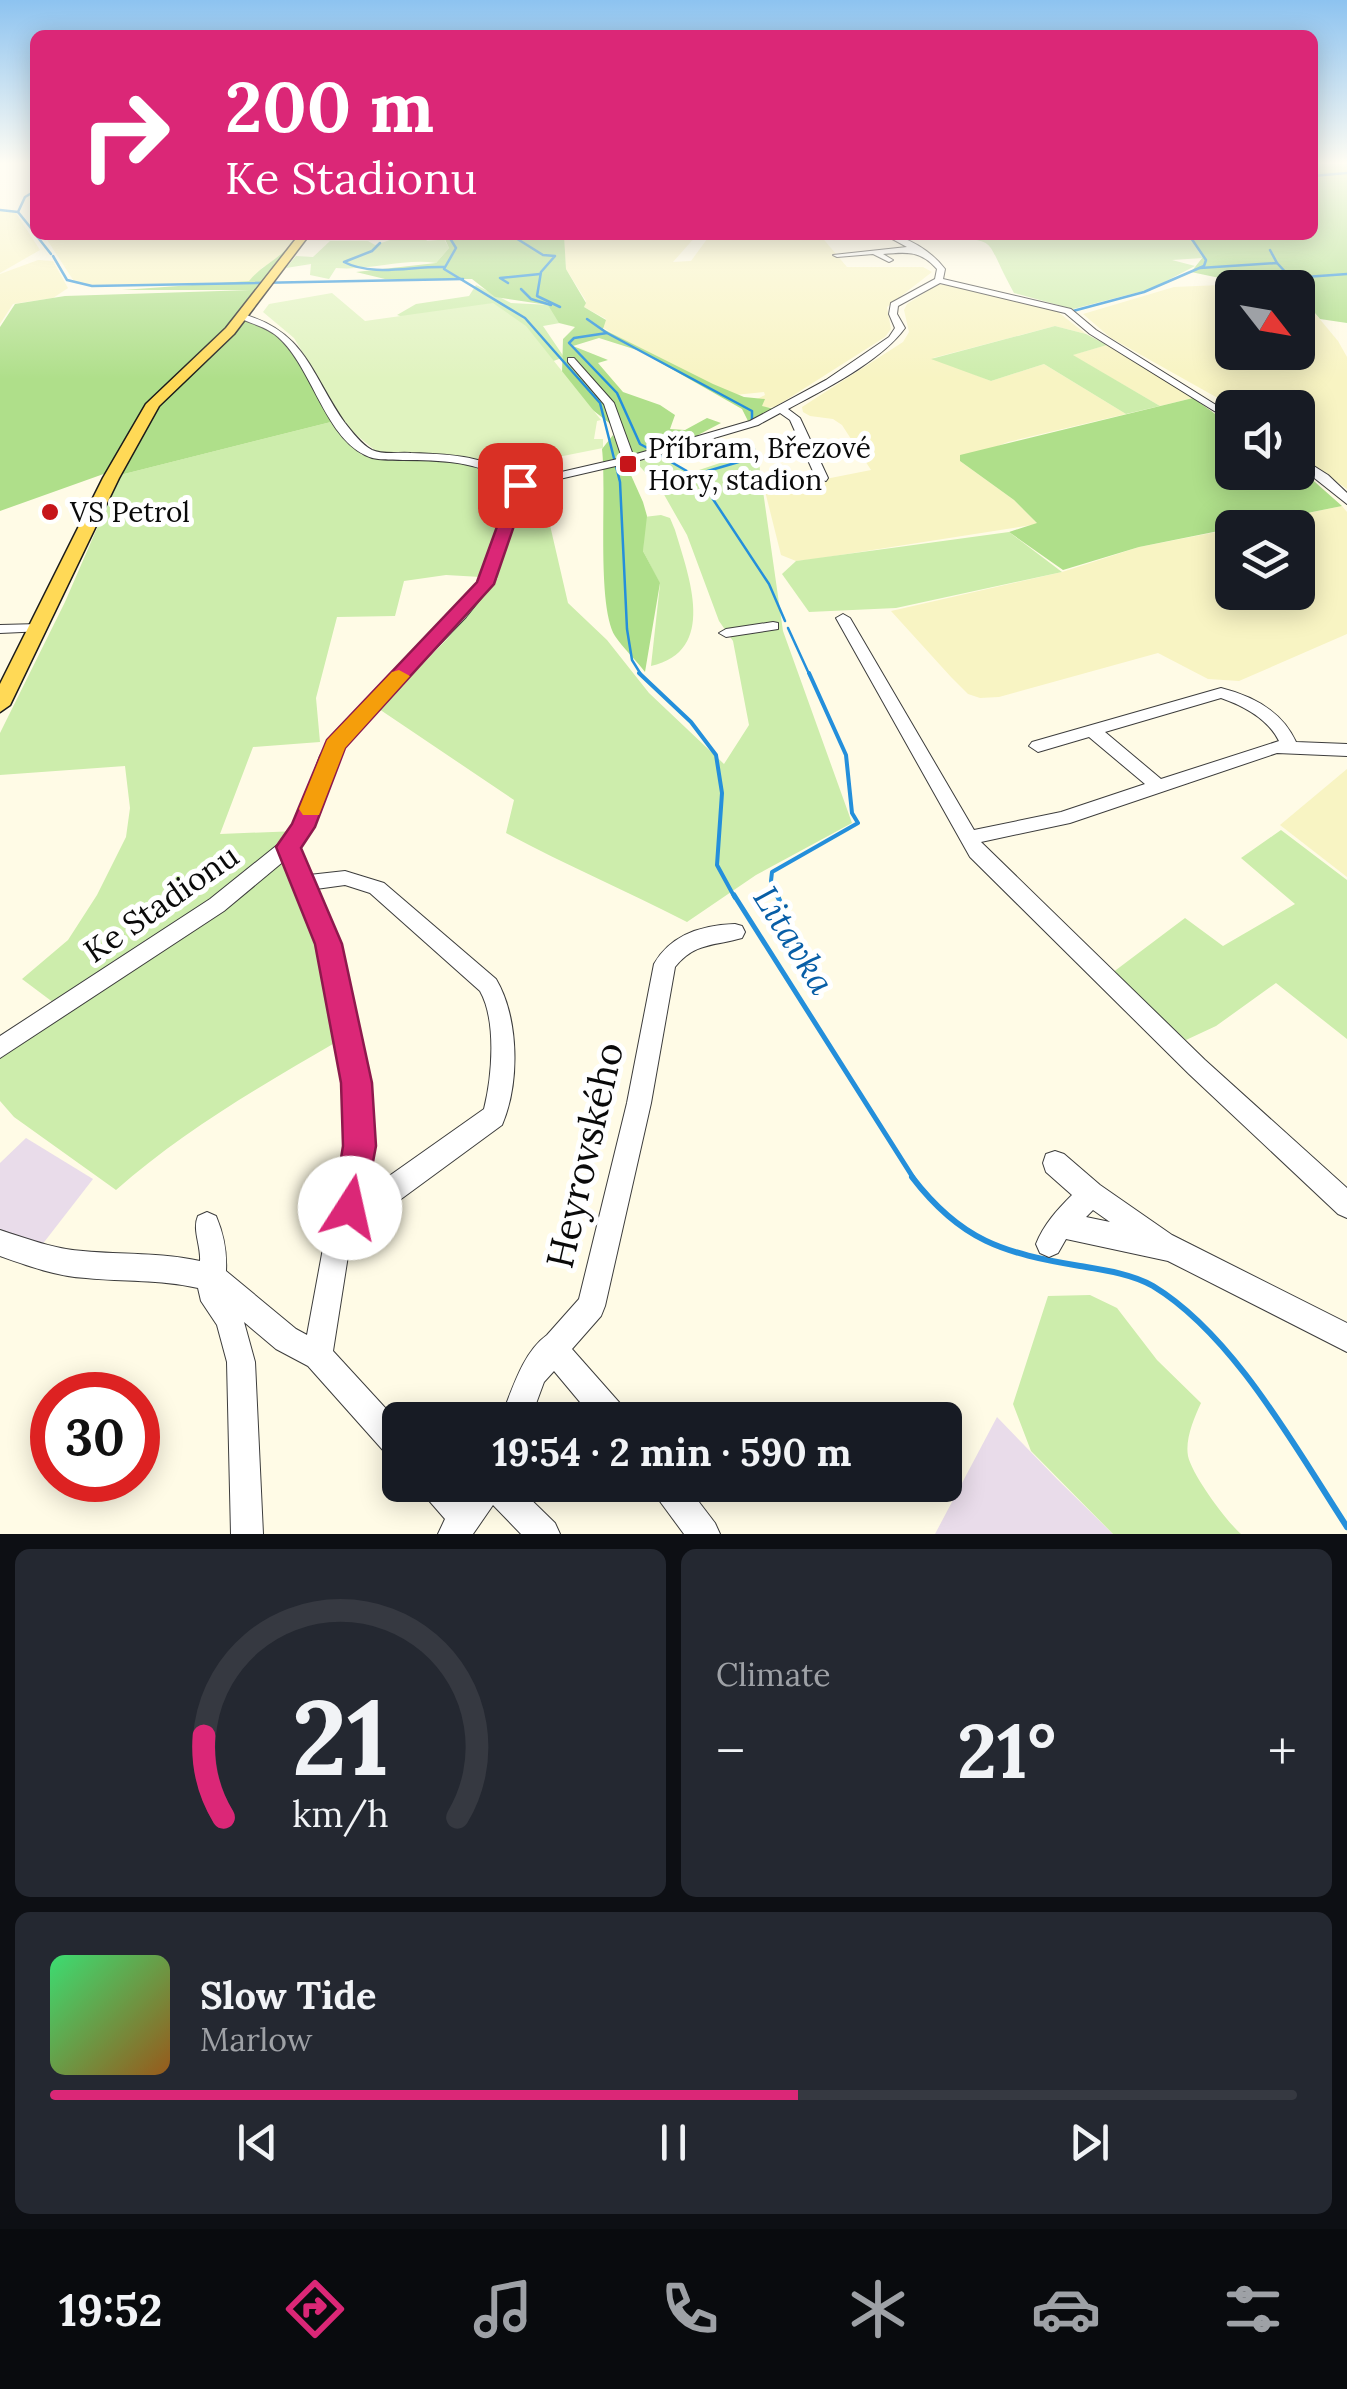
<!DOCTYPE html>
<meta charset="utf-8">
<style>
:root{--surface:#171b24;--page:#242831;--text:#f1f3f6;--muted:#9ea1a6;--line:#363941;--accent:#db2777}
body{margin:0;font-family:Lora,serif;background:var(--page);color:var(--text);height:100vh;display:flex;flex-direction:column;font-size:38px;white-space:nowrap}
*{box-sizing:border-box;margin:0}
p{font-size:32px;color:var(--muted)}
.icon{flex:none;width:55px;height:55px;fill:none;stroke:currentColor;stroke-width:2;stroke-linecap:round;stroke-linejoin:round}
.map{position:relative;height:1534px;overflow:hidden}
.details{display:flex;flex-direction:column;gap:15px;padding:15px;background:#0d0f14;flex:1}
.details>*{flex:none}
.banner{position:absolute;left:30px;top:30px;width:1288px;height:210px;border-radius:15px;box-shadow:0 5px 25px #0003;background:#db2777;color:#fff;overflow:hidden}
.needle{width:65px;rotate:121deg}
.tools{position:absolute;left:1215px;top:270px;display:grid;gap:20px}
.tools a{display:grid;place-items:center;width:100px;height:100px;border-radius:15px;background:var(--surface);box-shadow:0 5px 25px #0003;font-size:50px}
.speed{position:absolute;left:30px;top:1372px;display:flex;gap:20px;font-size:50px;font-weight:700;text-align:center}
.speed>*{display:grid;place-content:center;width:130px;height:130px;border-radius:50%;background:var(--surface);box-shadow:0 5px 25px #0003;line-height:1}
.speed .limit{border:15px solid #d22;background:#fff;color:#111}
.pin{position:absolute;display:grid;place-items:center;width:85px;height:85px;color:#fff;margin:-42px;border-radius:20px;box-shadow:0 5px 15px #0006}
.me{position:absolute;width:110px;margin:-55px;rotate:10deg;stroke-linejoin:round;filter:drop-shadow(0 0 8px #0008)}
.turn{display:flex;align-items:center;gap:35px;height:210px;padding:0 30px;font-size:45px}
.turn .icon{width:130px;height:130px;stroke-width:2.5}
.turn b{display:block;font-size:70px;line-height:85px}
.big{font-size:75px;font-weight:700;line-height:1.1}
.details .widget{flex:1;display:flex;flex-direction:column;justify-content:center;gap:15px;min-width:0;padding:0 35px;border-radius:15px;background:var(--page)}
.details .dial{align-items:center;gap:0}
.dial svg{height:260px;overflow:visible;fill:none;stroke:var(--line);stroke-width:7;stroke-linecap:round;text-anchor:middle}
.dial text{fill:var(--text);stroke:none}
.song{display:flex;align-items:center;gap:30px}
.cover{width:120px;height:120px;border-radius:15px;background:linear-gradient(135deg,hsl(140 70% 55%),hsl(30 70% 35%))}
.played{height:10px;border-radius:5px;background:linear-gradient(90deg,var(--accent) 60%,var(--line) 60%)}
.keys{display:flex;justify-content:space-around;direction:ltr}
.heat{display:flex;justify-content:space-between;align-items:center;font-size:55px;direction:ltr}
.details .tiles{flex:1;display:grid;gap:15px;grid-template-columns:1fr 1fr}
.widget:last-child{grid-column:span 2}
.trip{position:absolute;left:382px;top:1402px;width:580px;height:100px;border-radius:15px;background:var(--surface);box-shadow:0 5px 25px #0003;font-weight:700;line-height:100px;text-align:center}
.menu{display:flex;height:160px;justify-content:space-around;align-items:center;background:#090b0e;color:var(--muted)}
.menu .icon{width:70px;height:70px}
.menu .current{color:var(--accent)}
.menu b{font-size:45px;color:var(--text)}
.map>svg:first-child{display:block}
.industrial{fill:#e9dcea}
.farmland{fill:#f8f4c3}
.green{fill:#cdedac}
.forest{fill:#afdf8a}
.pitch{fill:#e0f3bf}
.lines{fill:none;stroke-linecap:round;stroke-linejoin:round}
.stream-far3{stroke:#248fdb;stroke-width:2.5}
.stream-far2{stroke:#248fdb;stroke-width:4}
.stream-far1{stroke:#248fdb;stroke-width:5}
.stream{stroke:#248fdb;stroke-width:6}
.minor-casing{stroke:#3d3d3d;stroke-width:2}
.major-casing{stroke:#1b1b1b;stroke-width:3}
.minor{fill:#fff;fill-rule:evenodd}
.major{fill:#ffd956;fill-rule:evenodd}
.route{fill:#db2777;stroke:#8e194d;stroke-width:2.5}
.slow{fill:#f59e0b}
.poi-dot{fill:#c6151a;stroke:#fff;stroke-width:4}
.labels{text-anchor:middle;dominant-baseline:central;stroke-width:10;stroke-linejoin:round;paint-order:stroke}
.far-poi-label{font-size:28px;fill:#0a0a0a;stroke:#fff;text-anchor:start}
.street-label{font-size:32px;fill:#0a0a0a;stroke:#fff}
.water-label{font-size:35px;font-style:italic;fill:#085ea6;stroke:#fff}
.near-street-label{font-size:38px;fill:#0a0a0a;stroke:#fff}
</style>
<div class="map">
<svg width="1347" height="1534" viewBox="0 0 1347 1534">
<rect width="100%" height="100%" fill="#fffbe6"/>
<g class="industrial">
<path d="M26,1138l67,41 -55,71 -38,-17v-70z"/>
<path d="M997,1417l60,62 56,55h-178z"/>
</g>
<g class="farmland">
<path d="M0,210l16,3 24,37 -40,23z"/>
<path d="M44,235h255l-23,28 -13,4 -14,14 -8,2 -148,2 -18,-2z"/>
<path d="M604,235h93l-24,27 18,-1 19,-26h110l27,32h76l9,5 -45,35 4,22 -6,8 -110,70 -12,1 -10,-7 12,-6 -1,-3 -29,3 -67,-30 -68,-39 6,-7 -22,-12 2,-6 -20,-32 -2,-30z"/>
<path d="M38,260l15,1 15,27 -15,10 -40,6 -13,20v-50z"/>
<path d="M946,284l107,24 33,26 -31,-8 -122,32 58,23 53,-17 82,50 -118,28 -48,19 54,39 24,24 -223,35 -19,2 -15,-6 -16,-64 106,-21 -29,-45 -9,-6 -23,-3 -7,-4 -1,-5 101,-65 6,-10 -5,-22 3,-6 30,-19z"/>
<path d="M1220,285l31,2 -19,1v64l69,2 -3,-61 40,48 9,16v132l-49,-34v-47h-66v5l-9,-12 -112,-63 -28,-24 91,-27z"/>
<path d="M1107,345l14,8 72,45 -33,8 -88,-51z"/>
<path d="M1342,506l5,6v122l-108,47 -31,-2 -50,-26 -159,44 -19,1 -12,-4 -17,-17 -60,-66 171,-39 77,-25 93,-18v63h66v-64l-58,-1z"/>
<path d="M1347,769v108l-67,-52z"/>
</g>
<g class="green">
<path d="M392,235h51l-47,4h33l-3,2 12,-1 -5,-2 10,-1 6,11 -13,15c-31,-5 -66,8 -100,5l-7,11 -19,-4 1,-11 -25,4 10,-12 17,1 17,-16h38l7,4 18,-6z"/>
<path d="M932,235h256l15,23 -31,2 23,6 -44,23 -78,20 -59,-16c-35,-64 -10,-48 -82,-58z"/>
<path d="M476,285l35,18 39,2 10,18 -17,3 21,31 -13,5 -154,-47 19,-11 53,-8z"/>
<path d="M1055,326l31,8 21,11 -34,10 87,51 -34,8 -82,-50 -53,17 -60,-22z"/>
<path d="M331,422l31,33 100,8 36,11 9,21h36l25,108 39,37 42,53 75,71 25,-39 -16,-84 -14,-20 -32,-86 -25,-44 -28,-31 22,-7 34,20 30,-10h39l24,168 69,192 -96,52 -69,47c-60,-31 -122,-57 -181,-89l8,-33 -135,-91 68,-70 51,-61 -52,-3 -42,6 -9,35 -58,1 -21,81 4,44 -67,5 -33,87 78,-3 -11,17 -229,158 -36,-27 46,-39 29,-45 29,-58 4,-29 -5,-42 -125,9v-42l65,-131 55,-127z"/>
<path d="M661,515l9,3 5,12c14,47 43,121 -24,136l9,-82 -17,-33 1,-34z"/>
<path d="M1009,532l53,40 -166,36 -87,4 -27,-38 14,-13z"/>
<path d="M1281,830l66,50v159l-71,-56 -60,43 -30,14 -74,-67 73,-55 38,28 72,-42 -54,-46z"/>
<path d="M287,850l42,94 9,97c-79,46 -154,89 -222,149l-102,-73 -14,-16v-50z"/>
<path d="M1090,1295l27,13 40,52 44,43c-7,15 -16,36 -13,53 4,19 39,66 53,78h-128l-82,-83 -18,-47 35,-108z"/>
</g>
<g class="forest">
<path d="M1313,164h34v159l-27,-4 -22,-26v-5l-61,-2 -8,-6 -38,-8 12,-15 -15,-22h124z"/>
<path d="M443,235h121l2,34 20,34 -2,4 22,13 -3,9 110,55 31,13 21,2 -3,7 16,4v4l-18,8 -12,-1 -6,-12 -102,-58 -41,-13 -26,8 35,14 -10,3 25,29 37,13 15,10 -5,14 15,1 22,-12 14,5 -23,12 -4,6 -59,17 -13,-25 -37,-29 -23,-31 1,-34 12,-12 -16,-4 -11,-18 -53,-8 -23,-18h-87l-29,-7 80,-9 13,-15z"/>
<path d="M291,244l-52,73 -75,72 -52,82 -112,40v-184l15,-23 50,-8 186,-6h-129l127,-9c13,-16 28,-20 42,-37z"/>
<path d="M244,319c47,10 65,65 87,103l-211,53 36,-69z"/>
<path d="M1193,398l39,28v46h66v-5l44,39 -203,41 -76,23 -54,-38 28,-9 -23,-23 -54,-39v-6z"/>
<path d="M613,435l30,67 4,14 -4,35 17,32 -15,89c-9,-12 -22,-24 -30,-36 -19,-31 -8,-144 -13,-187z"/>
</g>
<path class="pitch" d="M332,293l33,28 128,-18 33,23 75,94 -4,1 -3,18h9v9l-100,20 -38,-9 -88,-7 -29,-24 -54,-90 -31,-26 6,-8z"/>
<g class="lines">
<g class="stream-far3">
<path d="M1312,176l35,-3"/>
<path d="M0,210l18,2 17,21"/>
<path d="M18,212l7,-15 10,-6"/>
<path d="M36,235l15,19"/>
<path d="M448,235l8,13 -12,21 81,49 75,85 20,79 7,147 5,31 10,16"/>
<path d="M511,235l32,20 12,1 -14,16 -4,24 23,11"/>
<path d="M380,243l-8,8 -28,11c29,15 67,4 100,5"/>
<path d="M1270,250l7,13"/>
<path d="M53,256l14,24 25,6 371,-7"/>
<path d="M1200,268l77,-5 14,15 56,-4"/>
<path d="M508,283l-8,-5 40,-4"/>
<path d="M521,289l10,10 20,6"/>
<path d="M1073,311l71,-19 60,-26 2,-6 -17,-25"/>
<path d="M587,319l20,14 -33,5 -5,5 48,50 23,51 11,6"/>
<path d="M607,333l145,78v10"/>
<path d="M659,455l40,23 70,106 16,37"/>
<path d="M694,475l48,-14 12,-12"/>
<path d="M788,628l22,48"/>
</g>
<g class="stream-far2">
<path d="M639,673l52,49 25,33 6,38 -5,72 18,33"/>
<path d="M779,898l-8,-17 1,-9 86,-49 -6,-10 -6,-58 -37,-82"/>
</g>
<g class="stream-far1">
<path d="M734,895l180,284"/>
<path d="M777,895l8,17"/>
</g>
<path class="stream" d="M912,1177c49,64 91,76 168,89 24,4 52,8 73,20 81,49 143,163 194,241"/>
<g class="minor-casing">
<g id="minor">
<path d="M885,235c22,0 47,17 60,34l-2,10 128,30 25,21 136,85v7l-142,-88 -25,-21 -125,-30 -42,23 -1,8 8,14c-25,34 -80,61 -117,81l12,9 28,60 -2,3 -10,-3 -26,-58 -10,-7 -22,12 -125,37 -108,25 -35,100 -24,30 -118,122c-21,34 -26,76 -50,109l11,27 36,-4 39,12 112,96c23,39 24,104 6,146l-120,88 -25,7 -7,23 -17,108 67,73v37l-11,-4 -81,-91 -32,-17 -32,-27 11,40 8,172h-32l-4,-172 -10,-37 -16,-24 -3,-13c-40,-9 -73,-6 -112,-10 -31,-2 -58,-12 -86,-22v-26c28,9 54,19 83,21 41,4 76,1 117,10 1,-16 -8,-31 -2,-45l9,-4 9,4c8,19 11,35 10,55l70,58 11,6 17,-92 19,-64 6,-63 -30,-172 -35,-83 -60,50 -224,147v-22l210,-137 71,-57 14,-17 25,-69 16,-25 120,-120 22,-28 36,-97c-32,-25 -72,-26 -111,-26 -13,-1 -27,1 -38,-5 -41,-20 -53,-88 -87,-118 -12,-11 -27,-13 -41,-20l5,-3c64,17 69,61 103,109 7,9 17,22 27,27 11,5 27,2 39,3 39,1 79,3 111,28l100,-23 -18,-54 -36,-42v-4h6l40,45 19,52 117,-34 76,-41 63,-43 6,-9 -6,-14 2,-11 44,-24 2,-10c-17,-19 -30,-17 -54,-15l10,6 -4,2 -16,-8 -36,3 -4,-2 74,-8zM345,885l25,8 110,98c17,30 12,86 4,118l-119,84 4,-14 4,-63 -34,-172 -23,-55z"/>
<path d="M1298,456l30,19 19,18v11l-49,-39z"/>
<path d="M843,614l7,4 124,212 87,-18 84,-28 -56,-47 -51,15 -9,-6 3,-4 189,-54c32,8 61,23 75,54l51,2v12l-70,-3 -207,70 -89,19 224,218 142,128v30l-9,-4 -149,-140 -219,-217 -134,-239zM1221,698c23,8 47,21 58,43l-118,38 -56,-47z"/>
<path d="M773,622l5,1v6l-52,8 -7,-4 7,-4z"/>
<path d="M39,624l5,1v6l-44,2v-8z"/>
<path d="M735,924l7,2 3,6 -3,6c-27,8 -47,4 -67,29l-24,136 -46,203 -4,10 -29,33 53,60 4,11h-34l-41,-49 -10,11 -14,38h-30c12,-29 22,-67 47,-85l32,-36 48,-196 27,-139c17,-30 49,-39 81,-40z"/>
<path d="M1055,1151l9,3 36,31 72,50 175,88v29l-179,-91 -102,-22 -8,14 -9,4 -9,-4 -4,-9c8,-20 21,-34 36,-49l-26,-23 -3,-9 3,-9zM1093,1210l17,12 -24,-5z"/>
<path d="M420,1485h37l7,7 5,-7h47l39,38 5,11h-39l-28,-29 -20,29h-35l7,-15 -20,-23z"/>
<path d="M651,1485h35l29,38 5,11h-36l-28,-38z"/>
</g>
</g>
<g class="major-casing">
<path id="major" d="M299,235h10l-75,99 -75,72 -40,72 -109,227 -10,7v-28l103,-206 43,-74 80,-76z"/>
</g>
<use href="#minor" class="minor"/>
<use href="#major" class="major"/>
</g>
<linearGradient id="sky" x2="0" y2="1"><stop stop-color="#8dc3f0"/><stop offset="0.43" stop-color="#fffdf4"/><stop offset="1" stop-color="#fffdf4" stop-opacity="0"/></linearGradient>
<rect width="1347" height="379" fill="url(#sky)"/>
<path class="route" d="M520,480l8,5 -34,99 -149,164 -30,79 -14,21 41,96 30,139 4,63 -14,74 -12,5 -12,-5 -5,-12 10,-62 -2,-63 -26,-139 -39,-97 16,-23 35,-84 150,-158 35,-97z"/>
<path class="slow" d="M399,670l11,6 -65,72 -26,67h-16l-4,-6 28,-69 65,-68z"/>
<g class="poi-dot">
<rect x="618" y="454" width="20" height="20" rx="5"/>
<circle cx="50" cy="512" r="10"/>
</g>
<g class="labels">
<g class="far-poi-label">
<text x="648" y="448">Příbram, Březové<tspan x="648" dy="32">Hory, stadion</tspan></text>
<text x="70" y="512">VS Petrol</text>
</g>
<g class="street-label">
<text transform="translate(161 903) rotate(-35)">Ke Stadionu</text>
</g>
<g class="water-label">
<text transform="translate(794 940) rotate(58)">Litavka</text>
</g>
<g class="near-street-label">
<text transform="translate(584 1155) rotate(-77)">Heyrovského</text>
</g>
</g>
</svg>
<div class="tools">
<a><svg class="needle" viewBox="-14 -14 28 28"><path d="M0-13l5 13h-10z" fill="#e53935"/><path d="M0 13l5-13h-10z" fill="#9ea1a6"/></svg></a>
<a><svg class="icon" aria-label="sound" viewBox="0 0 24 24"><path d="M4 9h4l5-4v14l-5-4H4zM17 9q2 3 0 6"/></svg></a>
<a><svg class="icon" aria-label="layers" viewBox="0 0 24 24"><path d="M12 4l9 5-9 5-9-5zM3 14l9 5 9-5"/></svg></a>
</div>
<div class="speed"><div class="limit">30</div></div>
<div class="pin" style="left:520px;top:485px;background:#d93025"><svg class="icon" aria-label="arrive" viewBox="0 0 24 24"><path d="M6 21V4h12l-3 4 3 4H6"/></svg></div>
<svg class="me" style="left:350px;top:1208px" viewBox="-20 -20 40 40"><circle r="19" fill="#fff"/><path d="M0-13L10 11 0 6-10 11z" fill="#db2777"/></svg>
<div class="trip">19:54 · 2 min · 590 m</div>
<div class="banner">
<div class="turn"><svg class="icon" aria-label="right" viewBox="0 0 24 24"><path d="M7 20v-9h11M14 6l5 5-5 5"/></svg><div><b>200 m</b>Ke Stadionu</div></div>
</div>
</div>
<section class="details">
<div class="tiles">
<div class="widget dial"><svg viewBox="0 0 100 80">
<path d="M14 69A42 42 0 1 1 86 69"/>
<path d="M14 69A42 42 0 0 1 8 44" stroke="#db2777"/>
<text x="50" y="56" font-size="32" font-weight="700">21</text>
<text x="50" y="72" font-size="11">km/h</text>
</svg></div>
<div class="widget"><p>Climate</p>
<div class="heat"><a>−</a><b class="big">21°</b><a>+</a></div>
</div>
<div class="widget">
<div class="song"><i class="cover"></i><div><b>Slow Tide</b><p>Marlow</p></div></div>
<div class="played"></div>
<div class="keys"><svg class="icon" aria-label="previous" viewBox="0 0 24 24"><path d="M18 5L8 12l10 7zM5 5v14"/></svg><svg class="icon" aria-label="pause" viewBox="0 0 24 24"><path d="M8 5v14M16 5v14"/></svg><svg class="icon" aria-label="next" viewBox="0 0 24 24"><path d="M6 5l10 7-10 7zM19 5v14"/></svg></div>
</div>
</div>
</section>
<nav class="menu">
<b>19:52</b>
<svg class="icon current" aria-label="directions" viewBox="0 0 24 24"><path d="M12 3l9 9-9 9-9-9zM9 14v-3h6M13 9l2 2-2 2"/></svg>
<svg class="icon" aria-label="music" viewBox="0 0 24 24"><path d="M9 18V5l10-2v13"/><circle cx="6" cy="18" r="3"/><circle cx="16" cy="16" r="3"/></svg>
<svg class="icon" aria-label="phone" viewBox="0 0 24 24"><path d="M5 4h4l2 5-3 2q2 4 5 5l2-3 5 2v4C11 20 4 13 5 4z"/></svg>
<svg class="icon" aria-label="climate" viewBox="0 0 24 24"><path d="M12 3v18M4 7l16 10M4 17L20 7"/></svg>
<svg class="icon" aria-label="car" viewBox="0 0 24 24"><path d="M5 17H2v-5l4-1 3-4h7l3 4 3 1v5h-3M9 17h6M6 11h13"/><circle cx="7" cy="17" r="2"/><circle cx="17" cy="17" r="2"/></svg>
<svg class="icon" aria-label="filters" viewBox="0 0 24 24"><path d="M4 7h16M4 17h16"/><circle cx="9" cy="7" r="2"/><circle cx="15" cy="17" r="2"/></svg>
</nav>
